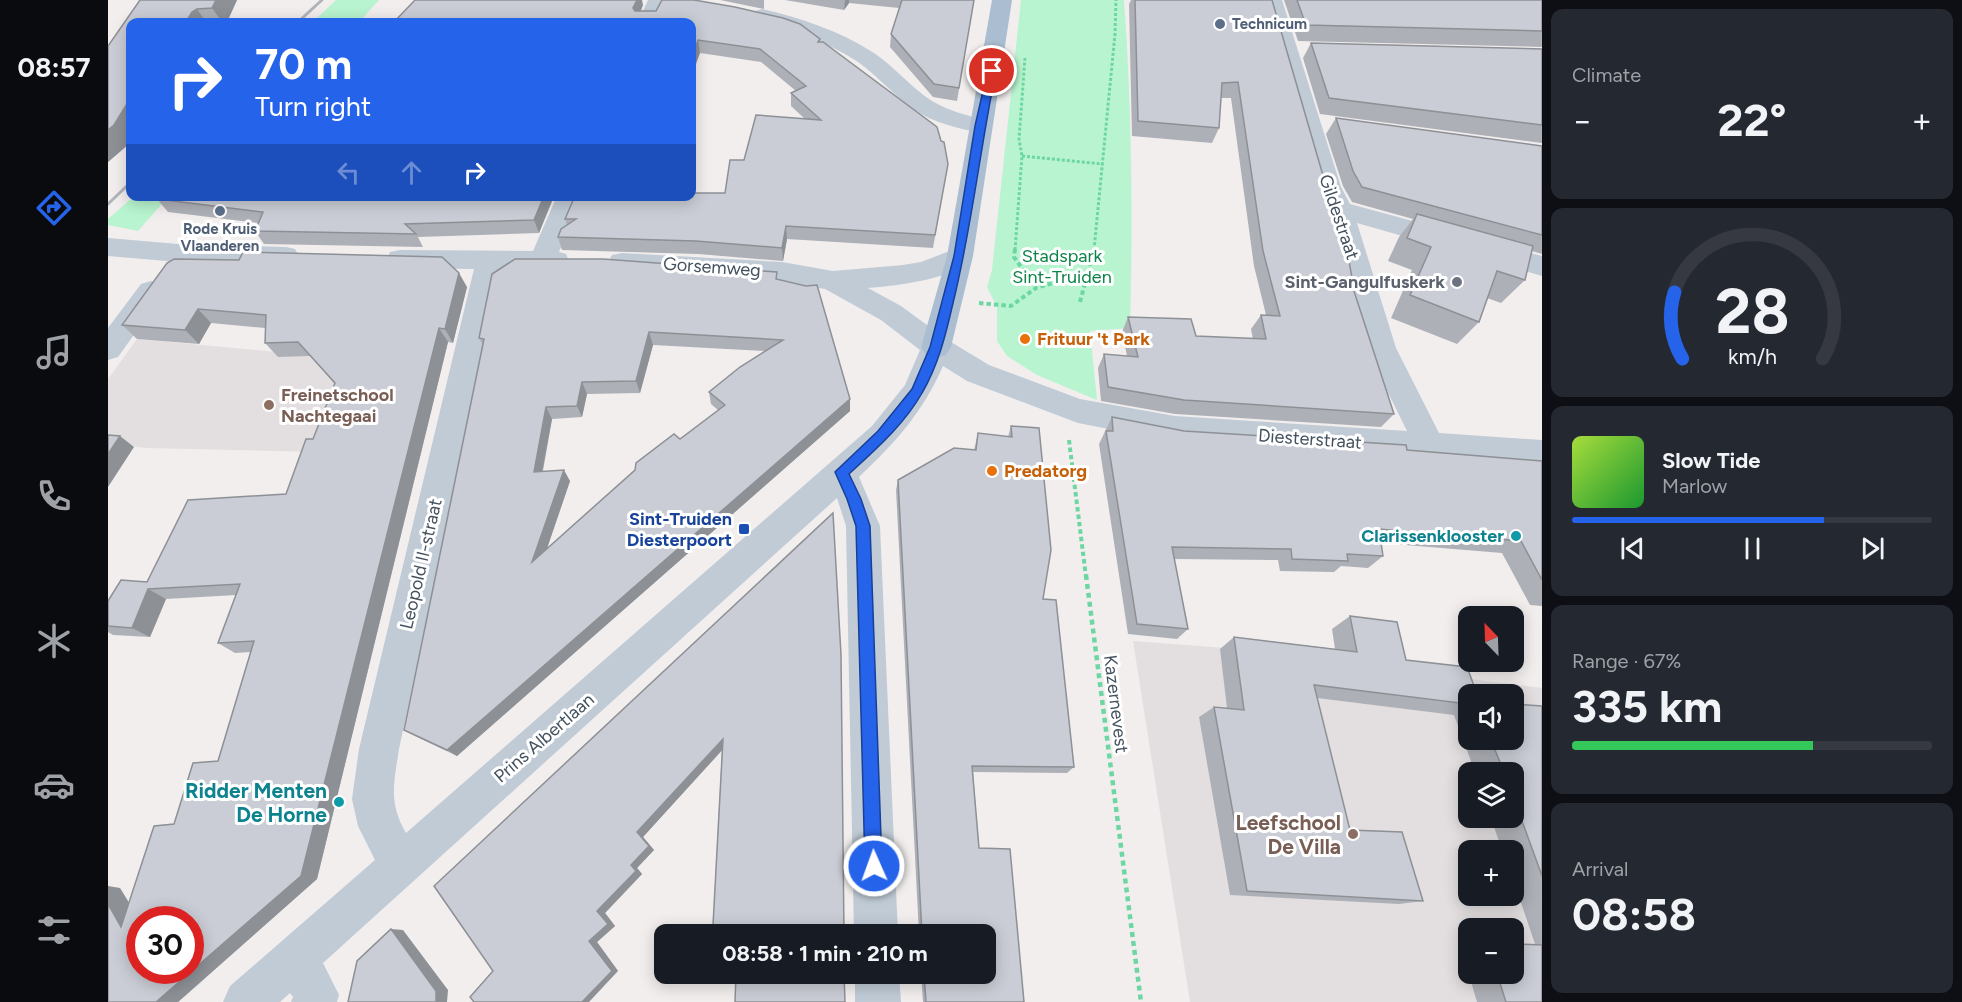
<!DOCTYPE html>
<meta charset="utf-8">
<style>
:root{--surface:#171b24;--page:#242831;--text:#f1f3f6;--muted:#9ea1a6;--line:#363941;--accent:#2563eb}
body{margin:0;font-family:Figtree,sans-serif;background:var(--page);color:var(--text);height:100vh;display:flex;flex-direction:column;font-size:22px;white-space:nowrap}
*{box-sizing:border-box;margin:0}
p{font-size:20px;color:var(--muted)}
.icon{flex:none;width:33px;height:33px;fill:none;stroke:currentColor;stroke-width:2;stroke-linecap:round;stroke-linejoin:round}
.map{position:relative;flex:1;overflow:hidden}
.drawer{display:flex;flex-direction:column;gap:9px;padding:9px;background:#0d0f14;width:420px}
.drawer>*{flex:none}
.banner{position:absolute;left:18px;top:18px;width:570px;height:183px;border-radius:12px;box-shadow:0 3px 15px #0003;background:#2563eb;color:#fff;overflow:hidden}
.needle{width:39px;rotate:337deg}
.fabs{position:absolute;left:1350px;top:606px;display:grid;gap:12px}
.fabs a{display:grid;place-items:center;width:66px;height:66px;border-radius:12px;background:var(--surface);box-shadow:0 3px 15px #0003;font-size:30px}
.speed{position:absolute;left:18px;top:906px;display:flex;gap:12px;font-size:30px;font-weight:700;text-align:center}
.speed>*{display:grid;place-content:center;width:78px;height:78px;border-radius:50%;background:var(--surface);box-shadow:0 3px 15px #0003;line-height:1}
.speed .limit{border:9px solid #d22;background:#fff;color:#111}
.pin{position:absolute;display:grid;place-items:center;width:51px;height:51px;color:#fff;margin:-26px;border:3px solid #fff;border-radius:50%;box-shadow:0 2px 6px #0007}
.me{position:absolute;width:66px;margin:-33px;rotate:358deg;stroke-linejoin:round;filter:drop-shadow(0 0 4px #0008)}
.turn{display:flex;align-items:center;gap:21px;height:126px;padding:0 30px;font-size:27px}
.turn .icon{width:78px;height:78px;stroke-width:2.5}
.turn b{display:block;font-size:42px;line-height:51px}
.lanes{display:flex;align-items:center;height:57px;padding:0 30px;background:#0003;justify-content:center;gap:30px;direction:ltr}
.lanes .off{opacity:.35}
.big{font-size:45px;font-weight:700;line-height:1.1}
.drawer .widget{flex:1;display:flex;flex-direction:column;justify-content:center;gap:9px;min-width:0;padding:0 21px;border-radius:12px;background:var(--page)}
.drawer .dial{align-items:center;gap:0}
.dial svg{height:156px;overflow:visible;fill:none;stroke:var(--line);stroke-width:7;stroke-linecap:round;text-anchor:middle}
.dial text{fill:var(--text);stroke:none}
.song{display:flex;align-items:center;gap:18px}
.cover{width:72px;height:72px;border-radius:9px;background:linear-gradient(135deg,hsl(80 70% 55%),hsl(130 70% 35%))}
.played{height:6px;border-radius:3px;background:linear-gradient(90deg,var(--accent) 70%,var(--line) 70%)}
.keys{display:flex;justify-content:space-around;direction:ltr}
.heat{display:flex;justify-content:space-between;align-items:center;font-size:33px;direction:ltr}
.charge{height:9px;border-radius:4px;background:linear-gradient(90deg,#34c759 67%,var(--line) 0)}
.trip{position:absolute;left:546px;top:924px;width:342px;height:60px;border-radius:12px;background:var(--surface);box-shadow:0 3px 15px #0003;font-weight:700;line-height:60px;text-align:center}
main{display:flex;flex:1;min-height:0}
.tabs{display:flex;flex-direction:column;width:108px;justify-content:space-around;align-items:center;background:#090b0e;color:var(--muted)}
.tabs .icon{width:42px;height:42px}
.tabs .current{color:var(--accent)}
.tabs b{font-size:27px;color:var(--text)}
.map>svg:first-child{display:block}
.education{fill:#e3dfe0;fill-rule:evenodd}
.green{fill:#b8f4cf}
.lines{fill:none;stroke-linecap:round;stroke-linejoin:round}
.path-far2{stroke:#6cd7a2;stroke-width:3;stroke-dasharray:3 2;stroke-linecap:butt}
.path-far1{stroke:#6cd7a2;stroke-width:4;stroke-dasharray:4.5 3;stroke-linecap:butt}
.path{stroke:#6cd7a2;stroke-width:4.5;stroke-dasharray:5 4;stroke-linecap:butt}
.minor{fill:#c0cbd6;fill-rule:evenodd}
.major{fill:#abbed1;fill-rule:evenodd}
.rail{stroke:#b0b4ba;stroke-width:3}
.wall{fill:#aeb0b7;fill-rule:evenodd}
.shaded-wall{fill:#8d9095}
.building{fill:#cacdd5;stroke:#8d9095;stroke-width:1.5;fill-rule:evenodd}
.route{fill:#2563eb;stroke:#184099;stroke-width:1.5}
.service-dot{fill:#5c6f8a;stroke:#fff;stroke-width:2}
.worship-dot{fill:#6b7280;stroke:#fff;stroke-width:2}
.food-dot{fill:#e8710a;stroke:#fff;stroke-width:2}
.education-dot{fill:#8d6e63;stroke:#fff;stroke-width:2}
.transit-dot{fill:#1a4fb4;stroke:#fff;stroke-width:2}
.culture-dot{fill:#0f9aa8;stroke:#fff;stroke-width:2}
.labels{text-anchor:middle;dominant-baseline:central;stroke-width:6;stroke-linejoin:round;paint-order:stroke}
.far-service-label{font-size:15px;font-weight:bold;fill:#4e5e75;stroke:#fff;text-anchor:start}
.street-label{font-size:18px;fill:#44525f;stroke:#fff}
.park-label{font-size:18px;fill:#0c8348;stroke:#fff}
.worship-label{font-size:18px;font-weight:bold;fill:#5b616d;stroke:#fff;text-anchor:end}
.food-label{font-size:18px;font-weight:bold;fill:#c56008;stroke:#fff;text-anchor:start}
.education-label{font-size:18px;font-weight:bold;fill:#785e54;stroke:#fff;text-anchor:start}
.transit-label{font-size:18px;font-weight:bold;fill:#164399;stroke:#fff;text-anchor:end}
.culture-label{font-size:18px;font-weight:bold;fill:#0d838f;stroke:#fff;text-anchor:end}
.near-culture-label{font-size:21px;font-weight:bold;fill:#0d838f;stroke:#fff;text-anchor:end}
.near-education-label{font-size:21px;font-weight:bold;fill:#785e54;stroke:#fff;text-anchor:end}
</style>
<main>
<nav class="tabs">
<b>08:57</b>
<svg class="icon current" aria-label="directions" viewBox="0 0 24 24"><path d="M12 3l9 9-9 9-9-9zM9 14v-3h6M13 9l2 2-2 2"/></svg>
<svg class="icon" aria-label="music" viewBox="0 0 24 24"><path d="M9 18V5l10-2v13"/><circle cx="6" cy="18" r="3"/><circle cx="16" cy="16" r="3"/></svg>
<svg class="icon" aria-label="phone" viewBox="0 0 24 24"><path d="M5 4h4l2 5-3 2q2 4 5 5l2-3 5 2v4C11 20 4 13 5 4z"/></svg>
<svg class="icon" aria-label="climate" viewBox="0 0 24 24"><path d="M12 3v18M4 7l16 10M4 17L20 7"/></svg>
<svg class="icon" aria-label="car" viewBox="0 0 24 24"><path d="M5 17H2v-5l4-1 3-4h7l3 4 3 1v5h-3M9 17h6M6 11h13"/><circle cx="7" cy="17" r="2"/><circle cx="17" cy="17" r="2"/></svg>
<svg class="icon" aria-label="filters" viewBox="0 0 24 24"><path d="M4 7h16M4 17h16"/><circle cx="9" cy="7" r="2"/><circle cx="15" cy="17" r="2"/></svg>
</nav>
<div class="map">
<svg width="1434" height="1002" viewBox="0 0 1434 1002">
<rect width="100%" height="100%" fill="#f2eeee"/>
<g class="education">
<path d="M29,339l140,13 82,-4 -41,104 -171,-4 -39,-4v-65z"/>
<path d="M1025,641l160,12 91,15 158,20v314h-352zM1360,694h46v46h-46zM1360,772h46v46h-46zM1360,850h46v46h-46zM1360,928h46v46h-46z"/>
</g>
<g class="green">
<path d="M228,0h43l-20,22h-46z"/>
<path d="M913,0h103c8,109 9,219 6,328l-40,3 7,69 -60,-25 -30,-19 -10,-15v-34l-10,-20 5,-17z"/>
<path d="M25,197h35l-30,34 -30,-6v-6z"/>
</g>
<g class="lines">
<g class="path-far2">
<path d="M914,156l81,8"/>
<path d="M907,250l7,-94 -3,-17 6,-81"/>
<path d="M986,250l21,-216 1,-34"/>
</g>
<g class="path-far1">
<path d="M907,249l-1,8 22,31"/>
<path d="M972,302l14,-53"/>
<path d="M871,303l32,3 25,-18 50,-15"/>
<path d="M961,440l17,137"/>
</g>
<path class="path" d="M978,575l55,427"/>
<g class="minor">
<path d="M540,0h20l-10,22h-20z"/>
<path d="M1154,0h20l59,187 9,17 192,52v20l-185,-53 39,125 43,85 103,7v26l-367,-24 -97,-19 -111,-42 -24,-15c-20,46 -47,76 -84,111l21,49 18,408h-44l-8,-408 -9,-28 -514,465 16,32 -2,7h-46l2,-5 -3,-4 -10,9h-57l7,-16 145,-126 -17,-34 -6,-27 7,-50 115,-480 -74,-1 -10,-2 -3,-7 3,-7 10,-2 133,1 24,-55h25l-23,56 7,2 3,7 -3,7 -10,2h-55l-102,479c-5,34 -11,53 7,84l466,-407 33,-41 15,-35 -39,-30 -56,-31 -43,-7 -160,-11 -10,-2 -4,-7 4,-7 10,-2 160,9 51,9 70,-6 18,-3 39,-15 9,2 4,7c-13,23 -79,30 -105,32l33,18 45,33 43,26 91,34 95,17 232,15 -41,-83 -39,-138 -12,-23z"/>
<path d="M654,9c39,9 78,22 112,44 21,14 36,34 58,48 17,10 37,15 56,20l4,5 -4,5 -8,2c-22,-5 -46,-10 -65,-23 -21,-14 -37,-34 -57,-48 -32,-21 -68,-33 -103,-43l-3,-4 3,-4z"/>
<path d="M0,238l70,6 108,3 9,2 4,7 -4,7 -9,2 -108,-3 -70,-6z"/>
<path d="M43,281l10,3 4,7 -47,66 -10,3v-32l33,-44z"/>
<path d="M747,974h44l2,28h-46z"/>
</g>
<path class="major" d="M884,0h20l-39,256 -22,91 -5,8 -10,3 -10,-3 -5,-8 26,-91z"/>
<g class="rail">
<path d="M190,22l24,-22"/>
<path d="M0,204l22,-21"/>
</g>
</g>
<g class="wall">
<path d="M32,0h97l-10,22h-97v121l-22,19v-116z"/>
<path d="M612,0h44v9z"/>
<path d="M677,0h189l-17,101 -24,-4 -43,-50 1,-13 8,-26 -50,-5 -5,7z"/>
<path d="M1023,0h141l81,283 -1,1 42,130 -13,13 -206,-13 -74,-13 -3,-33 6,-14 23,2 -5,-24 6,-15 68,19 57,3 -2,-10 10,-14h5l-12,-49 -23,-168h-10l-2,30 -7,15 -80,-7 -3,-132z"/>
<path d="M1176,0h258v47l-244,-6z"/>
<path d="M535,5l-2,6 179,28v3l121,99 7,23 -15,84 -146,-9 -4,22 -85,-7 -136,-4 -4,-13 9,-12 -2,-6 160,-26 19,-33 61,-41 -14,-13v-13l5,-2 -35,-29 -61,-9 -8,-31h-298z"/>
<path d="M1203,43l231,6v94l-222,-29 -17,-56z"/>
<path d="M1228,118l206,28v108l-10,-3 -7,29 -24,23 -14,-5 -8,24 -22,22 -66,-26 21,-48 -24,-9 11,-24 14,-18 -61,-17 -9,-16 -17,-52z"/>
<path d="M52,196h394l-15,37 -121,4 5,10 -159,-3 -9,-13 3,-8 -90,-11 -11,-13z"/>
<path d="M59,263l300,24 -14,56 -5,-1 -131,537 -139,123 -58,-114 9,15 45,-79 44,-63 33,-109 -16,1 -17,-10 18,-48 -70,4 -16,38 -37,-2 -5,-3v-31l39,-19 139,-88 27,-55 22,-55 -25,-28 -32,1 -13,-14v-15l-54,-5 -12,21 -62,-5 -15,-14z"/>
<path d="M670,280l72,131 -393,345 -42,-20 -11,-6 79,-385 -4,-7zM545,345l112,6 -56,41 2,12 7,6 -38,29 -133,109 23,-67 -27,-10 9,-52 30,-2 5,-23 53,-1z"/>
<path d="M1004,417l72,14 358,30v145l-12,-1 -28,-52 -121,-10 2,13 -15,12 -27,-2 -7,6 -54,-1 -2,-11 -104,-1 14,70 -11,10 -49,-5 -29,-190z"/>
<path d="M903,426l63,341 -7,6 -94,-1 6,76 45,154h-101l-2,-28h65v-40h-67l-23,-444 2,-10 76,-30 4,-17 30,4z"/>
<path d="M725,513l-95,413 -22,1 -3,-2 9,-176 -79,88 11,13 -17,18 5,6 -37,39 10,13 -18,16 21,29h-125z"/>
<path d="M1242,616l56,44 62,34v46h46l28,-34v296h-65l-17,-57 8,-1v30h46l21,-30 -21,-62v-32h-12l-11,-32h23v-46h-39l-21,-57 -137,-17 33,132 73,71 -24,3 -169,-9 -31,-178 15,-10 13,1 -7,-59 14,-12 101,12 -3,-20z"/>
</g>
<g class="shaded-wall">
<path d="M108,0h21l-10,22h-5l-10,-14z"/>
<path d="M529,0h5l1,5 -7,16 -3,-13z"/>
<path d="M737,0h4v3l-5,7z"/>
<path d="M89,9l9,13h-20l6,-10z"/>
<path d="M590,40l2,13 -8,22v-18z"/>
<path d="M22,99v44l-22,19v-32z"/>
<path d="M436,196h10l-15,37 -5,-13z"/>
<path d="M678,226l1,13 -4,22 -1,-13z"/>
<path d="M351,273l8,14 -14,56 -8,-14z"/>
<path d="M90,309l13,14 -12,21 -14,-14z"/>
<path d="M331,328l9,14 -131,537 -139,123h-22z"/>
<path d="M541,332l4,13 -13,48 -4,-12z"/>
<path d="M474,382l5,12 -5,23 -5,-11z"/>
<path d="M742,399v12l-393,345 -10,-6z"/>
<path d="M438,407l6,12 -12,64 -6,-11z"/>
<path d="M12,436l14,11 -26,40v-33z"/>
<path d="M456,470l6,11 -31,91 -7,-10z"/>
<path d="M40,589l18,10 -16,38 -18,-9z"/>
<path d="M615,739l3,7 -83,91 11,13 -17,18 5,6 -37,39 10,13 -18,16 21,29 -29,31h-7l7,-61 8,-30 34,-46 6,-33z"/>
<path d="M0,886l12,2 20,33 -19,6 -13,-23z"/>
<path d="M283,929l12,1 45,60 -1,12h-11z"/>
</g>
<g class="building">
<path d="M32,0h76l-4,8 -15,1 -5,3 -6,10h-56v77l-16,26 -6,5v-84z"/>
<path d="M307,0h222l-4,8 2,3h21l6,-11h32l41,7 48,11 17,6 20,15 -2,3h5l114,85 4,14 3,1 4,22 -13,71 -149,-9 -4,22 -86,-7 -138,-4 3,-8 15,-10h-11l10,-23h117v-3h33l5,-33h14l12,-45 65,5 -30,-27 15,-7 -46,-37 -62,-9 -6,17v-35h-298z"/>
<path d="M794,0h72l-15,88 -25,-4 -43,-50z"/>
<path d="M1027,0h137l50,172 19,46 12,65 -2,-1 43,132 -210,-14 -76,-13 -4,-33 34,3 -10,-40 63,2 5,17 70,3 -5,-24 19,1 -17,-65 -25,-169 -16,1 -3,45 -81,-7z"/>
<path d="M1189,0h245v31l-236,-6z"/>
<path d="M1203,43l231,6v76l-213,-27z"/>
<path d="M1228,118l206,28v89l-180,-48 -9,-16z"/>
<path d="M52,196h384l-10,24 -129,4 11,10 -161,-3 8,-19 -106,-13z"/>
<path d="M1309,214l116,32 -8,34 -28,-9 -18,51 -69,-27 21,-48 -24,-9z"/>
<path d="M135,252l199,5 17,16 -14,56 -6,-1 -138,548 -145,126h-48v-98l13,23 33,-101 20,-2 19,-61 25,-2 36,-120 -36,2 22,-59 -92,5 -16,39 -24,-2v-25l13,-21 26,2 41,-82 98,-6 20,-55h7l22,-56 -37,-41 -33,1 1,-28 -68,-6 -13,21 -63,-5 45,-62 7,-4 65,1zM32,920h50v50h-50z"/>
<path d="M407,259h88l174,13 -1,7 30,7 11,-1 33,114 -403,351 -43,-20 80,-391 -5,-1 13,-64zM541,332l134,8 -43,27 -31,25 16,13 -45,34 -6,-5 -38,29 -1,7 -103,92 32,-92 -30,2 12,-65 31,-1 5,-24 54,-1z"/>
<path d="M1004,417l72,14 222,14 1,5 135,11v119l-21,-39 -142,-12 4,27 -36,-2 1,7 -56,-2 -1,-10 -119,-2 16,82 -51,-5 -31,-193h7z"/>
<path d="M903,426l28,2 12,122 -8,49 13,1 18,167 -102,-1 7,82 31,1 14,153h-98l-2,-28h62v-40h-64l-24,-454 56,-32 22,2 2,-17 34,4z"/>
<path d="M0,435l12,1 -12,18z"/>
<path d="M725,513l8,142 3,279h-106v-9h-25l10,-186 -86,93 12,14 -18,19 5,6 -39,40 11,13 -19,17 23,30 -30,31h-108l-4,-5 23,-26 -59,-85z"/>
<path d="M1242,616l47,6 9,38 61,7 10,27h-9v10l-154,-19 36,145 52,2 21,69 -176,-10 -33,-184 30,3 -10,-73 123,15z"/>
<path d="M1406,704l28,2v170l-28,-77v-27h-10l-13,-32h23z"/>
<path d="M283,929l45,62v11h-88l9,-41z"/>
<path d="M1406,944l28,1v57h-36l-9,-28h17z"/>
<path d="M628,974h108l1,28h-110z"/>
</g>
<path class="route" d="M880,69l8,2c-16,77 -24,156 -43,232 -7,31 -15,63 -31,90 -18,32 -47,57 -73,81l12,25 9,27 12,340 -2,7 -6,2 -7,-2 -2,-7 -9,-340 -9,-27 -12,-27 43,-41 34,-42 18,-42 24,-91 21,-130z"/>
<g class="service-dot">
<circle cx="1112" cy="24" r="6"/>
<circle cx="112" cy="211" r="6"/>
</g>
<circle class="worship-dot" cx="1349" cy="282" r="6"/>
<g class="food-dot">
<circle cx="917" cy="339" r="6"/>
<circle cx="884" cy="471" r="6"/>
</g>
<g class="education-dot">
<circle cx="161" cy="405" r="6"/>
<circle cx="1245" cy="834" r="6"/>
</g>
<rect class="transit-dot" x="630" y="523" width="12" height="12" rx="3"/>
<g class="culture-dot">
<circle cx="1408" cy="536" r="6"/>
<circle cx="231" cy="802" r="6"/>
</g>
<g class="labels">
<g class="far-service-label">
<text x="1124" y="24">Technicum</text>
<text x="112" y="229" text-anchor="middle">Rode Kruis<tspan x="112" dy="17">Vlaanderen</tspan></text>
</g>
<g class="street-label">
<text transform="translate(1231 217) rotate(71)">Gildestraat</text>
<text transform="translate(604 267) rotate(4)">Gorsemweg</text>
<text transform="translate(1202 439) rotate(4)">Diesterstraat</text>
<text transform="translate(313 564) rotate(-77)">Leopold II-straat</text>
<text transform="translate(1008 704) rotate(83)">Kazernevest</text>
<text transform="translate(436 738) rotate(-41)">Prins Albertlaan</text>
</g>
<g class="park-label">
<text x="954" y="256">Stadspark<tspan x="954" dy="21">Sint-Truiden</tspan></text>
</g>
<g class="worship-label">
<text x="1337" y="282">Sint-Gangulfuskerk</text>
</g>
<g class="food-label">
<text x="929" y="339">Frituur 't Park</text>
<text x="896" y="471">Predatorg</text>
</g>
<g class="education-label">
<text x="173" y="395">Freinetschool<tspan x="173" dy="21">Nachtegaai</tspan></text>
</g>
<g class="transit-label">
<text x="624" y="519">Sint-Truiden<tspan x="624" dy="21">Diesterpoort</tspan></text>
</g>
<g class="culture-label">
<text x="1396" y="536">Clarissenklooster</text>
</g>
<g class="near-culture-label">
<text x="219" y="790">Ridder Menten<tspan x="219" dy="24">De Horne</tspan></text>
</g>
<g class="near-education-label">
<text x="1233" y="822">Leefschool<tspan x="1233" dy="24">De Villa</tspan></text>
</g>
</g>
</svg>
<div class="fabs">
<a><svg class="needle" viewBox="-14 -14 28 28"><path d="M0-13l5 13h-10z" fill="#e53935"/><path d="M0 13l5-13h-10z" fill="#9ea1a6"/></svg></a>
<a><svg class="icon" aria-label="sound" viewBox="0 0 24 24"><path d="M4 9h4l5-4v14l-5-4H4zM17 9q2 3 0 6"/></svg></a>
<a><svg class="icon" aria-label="layers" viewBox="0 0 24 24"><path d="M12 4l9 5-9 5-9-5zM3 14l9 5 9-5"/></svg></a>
<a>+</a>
<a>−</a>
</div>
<div class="speed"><div class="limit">30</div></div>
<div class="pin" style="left:884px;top:71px;background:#d93025"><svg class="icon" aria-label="arrive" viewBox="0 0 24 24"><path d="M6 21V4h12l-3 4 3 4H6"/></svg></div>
<svg class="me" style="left:766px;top:866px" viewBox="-20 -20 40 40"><circle r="17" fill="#2563eb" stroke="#fff" stroke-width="3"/><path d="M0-11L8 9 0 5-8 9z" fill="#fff"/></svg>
<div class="trip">08:58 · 1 min · 210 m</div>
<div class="banner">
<div class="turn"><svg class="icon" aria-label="right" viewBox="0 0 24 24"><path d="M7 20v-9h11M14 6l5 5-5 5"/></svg><div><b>70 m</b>Turn right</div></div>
<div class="lanes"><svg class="icon off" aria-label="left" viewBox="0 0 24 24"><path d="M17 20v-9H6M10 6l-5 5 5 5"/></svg><svg class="icon off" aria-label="ahead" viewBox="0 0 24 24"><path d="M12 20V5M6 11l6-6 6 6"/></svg><svg class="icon" aria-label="right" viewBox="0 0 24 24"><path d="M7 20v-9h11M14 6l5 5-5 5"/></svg></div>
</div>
</div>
<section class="drawer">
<div class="widget"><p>Climate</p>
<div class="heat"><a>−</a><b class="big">22°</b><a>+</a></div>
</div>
<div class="widget dial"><svg viewBox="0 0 100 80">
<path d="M14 69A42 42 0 1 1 86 69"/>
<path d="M14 69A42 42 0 0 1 10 35" stroke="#2563eb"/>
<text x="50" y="56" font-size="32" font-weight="700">28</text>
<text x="50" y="72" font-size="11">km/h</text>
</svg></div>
<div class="widget">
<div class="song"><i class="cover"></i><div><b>Slow Tide</b><p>Marlow</p></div></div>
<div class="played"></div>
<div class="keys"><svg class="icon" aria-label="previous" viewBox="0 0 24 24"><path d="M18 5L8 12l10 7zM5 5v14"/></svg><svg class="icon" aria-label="pause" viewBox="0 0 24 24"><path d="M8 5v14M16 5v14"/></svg><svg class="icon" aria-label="next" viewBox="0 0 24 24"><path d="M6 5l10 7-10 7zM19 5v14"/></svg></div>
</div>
<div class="widget"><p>Range · 67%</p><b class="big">335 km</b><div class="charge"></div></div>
<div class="widget"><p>Arrival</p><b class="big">08:58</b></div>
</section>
</main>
